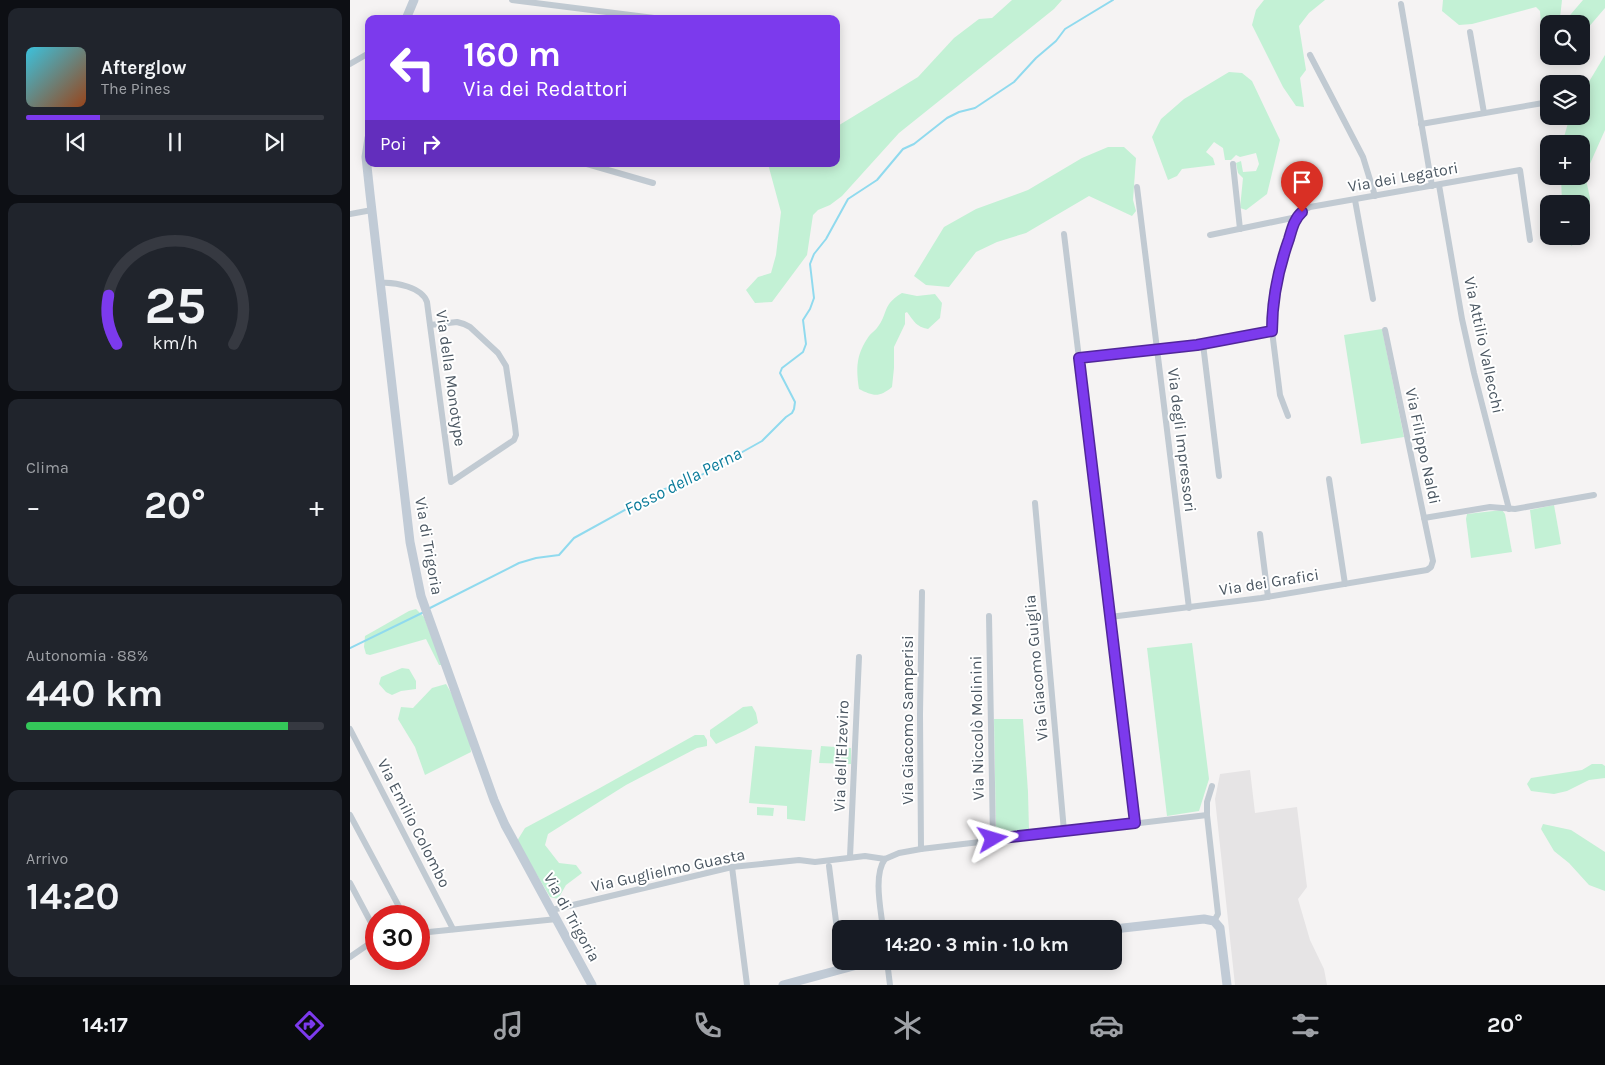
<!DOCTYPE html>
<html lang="it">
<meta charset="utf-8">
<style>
:root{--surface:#171b24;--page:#20242c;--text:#f1f3f6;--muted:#9ea1a6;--line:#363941;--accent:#7c3aed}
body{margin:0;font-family:Karla,sans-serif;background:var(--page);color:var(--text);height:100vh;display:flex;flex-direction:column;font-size:19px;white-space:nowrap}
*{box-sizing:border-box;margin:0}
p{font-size:16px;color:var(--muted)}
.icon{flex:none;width:28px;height:28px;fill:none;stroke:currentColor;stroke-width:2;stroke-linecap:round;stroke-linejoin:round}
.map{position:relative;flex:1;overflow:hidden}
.drawer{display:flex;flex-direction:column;gap:8px;padding:8px;background:#0d0f14;width:350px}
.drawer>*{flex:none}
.hud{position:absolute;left:15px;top:15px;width:475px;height:152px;border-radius:10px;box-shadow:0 2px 12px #0003;background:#7c3aed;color:#fff;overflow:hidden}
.tools{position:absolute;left:1190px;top:15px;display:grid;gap:10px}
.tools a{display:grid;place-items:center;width:50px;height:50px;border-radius:10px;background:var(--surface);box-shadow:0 2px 12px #0003;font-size:25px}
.speed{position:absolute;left:15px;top:905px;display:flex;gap:10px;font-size:25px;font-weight:700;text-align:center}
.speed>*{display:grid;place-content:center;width:65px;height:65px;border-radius:50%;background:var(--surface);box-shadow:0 2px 12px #0003;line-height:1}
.speed .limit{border:8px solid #d22;background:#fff;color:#111}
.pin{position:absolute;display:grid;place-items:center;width:42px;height:42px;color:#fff;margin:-51px -21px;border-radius:50% 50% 50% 0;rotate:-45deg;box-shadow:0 0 5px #0007}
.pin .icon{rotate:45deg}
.me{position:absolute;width:55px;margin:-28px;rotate:83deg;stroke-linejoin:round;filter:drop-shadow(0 0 4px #0008)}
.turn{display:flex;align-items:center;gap:18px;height:105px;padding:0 15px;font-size:22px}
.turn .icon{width:65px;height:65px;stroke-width:2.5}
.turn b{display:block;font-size:35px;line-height:42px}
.then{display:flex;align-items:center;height:48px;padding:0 15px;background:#0003;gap:10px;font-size:19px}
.big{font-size:38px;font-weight:700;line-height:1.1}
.drawer .card{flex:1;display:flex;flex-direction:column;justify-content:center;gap:8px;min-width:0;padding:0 18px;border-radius:10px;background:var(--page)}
.drawer .dial{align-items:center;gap:0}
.dial svg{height:130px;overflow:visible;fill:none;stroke:var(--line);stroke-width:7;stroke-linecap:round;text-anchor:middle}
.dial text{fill:var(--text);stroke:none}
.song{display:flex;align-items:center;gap:15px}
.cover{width:60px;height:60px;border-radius:8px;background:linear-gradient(135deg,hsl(190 70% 55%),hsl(20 70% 35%))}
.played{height:5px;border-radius:2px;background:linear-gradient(90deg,var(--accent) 25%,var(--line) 25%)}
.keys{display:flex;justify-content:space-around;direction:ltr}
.heat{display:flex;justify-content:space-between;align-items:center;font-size:28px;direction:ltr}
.charge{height:8px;border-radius:4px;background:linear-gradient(90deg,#34c759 88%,var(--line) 0)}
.trip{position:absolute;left:482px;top:920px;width:290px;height:50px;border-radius:10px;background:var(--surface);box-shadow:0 2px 12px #0003;font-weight:700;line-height:50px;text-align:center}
.menu{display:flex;height:80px;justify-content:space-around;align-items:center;background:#090b0e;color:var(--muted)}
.menu .icon{width:35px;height:35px}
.menu .current{color:var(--accent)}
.menu b{font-size:22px;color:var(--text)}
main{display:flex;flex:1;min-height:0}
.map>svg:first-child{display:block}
.education{fill:#e6e4e5}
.green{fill:#c3f1d5}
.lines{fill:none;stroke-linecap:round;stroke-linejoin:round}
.stream{stroke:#90daee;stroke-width:2}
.street{stroke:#c1cad2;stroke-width:6}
.secondary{stroke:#c1cbd6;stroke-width:9}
.route-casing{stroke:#51269a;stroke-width:12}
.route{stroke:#7c3aed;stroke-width:9}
.labels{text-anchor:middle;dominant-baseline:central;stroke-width:4;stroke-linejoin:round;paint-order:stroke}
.street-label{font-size:16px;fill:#4a5661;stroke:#fff}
.water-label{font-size:18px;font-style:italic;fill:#0c7c9b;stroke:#fff}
</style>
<main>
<section class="drawer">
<div class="card">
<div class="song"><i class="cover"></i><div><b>Afterglow</b><p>The Pines</p></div></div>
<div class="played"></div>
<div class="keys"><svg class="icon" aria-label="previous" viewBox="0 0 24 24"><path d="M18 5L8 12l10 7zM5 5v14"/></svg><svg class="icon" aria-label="pause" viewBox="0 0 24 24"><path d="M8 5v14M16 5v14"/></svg><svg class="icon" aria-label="next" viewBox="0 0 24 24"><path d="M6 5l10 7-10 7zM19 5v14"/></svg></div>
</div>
<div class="card dial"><svg viewBox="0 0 100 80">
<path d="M14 69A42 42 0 1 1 86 69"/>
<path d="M14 69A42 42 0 0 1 9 39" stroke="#7c3aed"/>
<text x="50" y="56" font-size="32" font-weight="700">25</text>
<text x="50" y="72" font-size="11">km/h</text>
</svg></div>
<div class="card"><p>Clima</p>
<div class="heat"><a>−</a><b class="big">20°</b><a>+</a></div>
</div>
<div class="card"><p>Autonomia · 88%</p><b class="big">440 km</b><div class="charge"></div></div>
<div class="card"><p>Arrivo</p><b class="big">14:20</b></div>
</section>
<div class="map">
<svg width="1255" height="985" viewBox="0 0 1255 985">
<rect width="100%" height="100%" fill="#f5f3f3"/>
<path class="education" d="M900,770l5,43 42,-6 10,80 -9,12 12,41 14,29 3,16h-92l-20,-186 5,-25z"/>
<g class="green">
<path d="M662,0h50l-8,9 -155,124 -57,63 -12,9 -12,5 -5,5 -6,40 -35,47 -17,1 -9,-13 12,-13 13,-4 5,-18 5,-43 -13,-48h68v-37l82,-50 36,-39 25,-19 13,-1z"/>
<path d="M914,0h61l-16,13 -10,13 7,44 -6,8 4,29 -8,-1 -13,-19 -31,-62 4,-15z"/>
<path d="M1093,0h119l-2,18 5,3 18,-21h22v8l-24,28v-12h-32v20l-7,-5 -2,-28 -4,-4 -64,17 -13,1 -17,-14z"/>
<path d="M1255,55v75l-20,45 5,23 -1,26 -7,15 -11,7 -2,-10h12v-32h-19l-1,-28h20v-32h-19l8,-28h11v-21z"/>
<path d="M879,72l13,1 10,8 28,59 -13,54 -21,16 -6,-2 3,-30 -5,-5 -2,-10 5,-2 2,11 13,-1 3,-7 -3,-11 -16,4 -4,-2 -5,5h-6l-2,-12 -9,-6 -8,10 7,6 2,7 -33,4 -5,7 -9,4 -16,-43 9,-18 23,-20z"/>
<path d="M758,147h16l12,11 -3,42 3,11 -4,5 -43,-20 -63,37 -29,9 -21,10 -27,35 -23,-2 -12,-9 30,-49 32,-18 52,-19 54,-32z"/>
<path d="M552,293l15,3 18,-2 7,9 -2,15 -12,11c-12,-2 -14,-8 -21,-17l-2,1v11l-11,23v21l-2,19c-13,11 -19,9 -33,2 -3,-22 -3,-34 10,-53 2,-3 6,-5 8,-8 12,-15 4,-22 25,-35z"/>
<path d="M1032,329l22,108 -43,7 -17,-109z"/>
<path d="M1204,505l7,39 -26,5 -5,-39z"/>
<path d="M1152,510l3,4 7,38 -41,6 -5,-39 1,-5z"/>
<path d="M66,609l8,8 18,48h-3l-13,-26 -56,16 -4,-1 -2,-7 1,-11 44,-25z"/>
<path d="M842,643l17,136 -10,32 -32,5 -20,-168z"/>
<path d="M52,668l7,1 7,12v8l-15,2 -9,4 -6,-3 -7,-8 2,-7z"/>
<path d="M96,684c11,18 24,48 25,68l-46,23 -10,-28 -17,-28 3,-12 12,1 19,-20z"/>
<path d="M402,706l4,7 2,10 -12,7 -30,14 -6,-8v-6l33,-23z"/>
<path d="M644,719h29l5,73 1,39 -30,5 -3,-5z"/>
<path d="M345,735h9l3,5v6l-10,2 -71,37 -78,49 -3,11 14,18 17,2 6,8 -16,12 -8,14 -8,-2 -33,-56 8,-13 73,-39z"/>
<path d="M405,746l57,4 -7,71 -18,-2v-13l-38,-3z"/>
<path d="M471,746l30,2v16l-32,-1z"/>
<path d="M1242,764h10l3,2v12l-16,2 -22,11 -13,3 -23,-3 -4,-7 4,-6 51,-8z"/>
<path d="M407,807l17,1 -1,8 -16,-1z"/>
<path d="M1193,824l28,6 34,22v39l-16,-6 -20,-22 -15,-12 -13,-22z"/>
</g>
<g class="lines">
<g class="stream">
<path d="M78,609l91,-46 17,-5 23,-3 15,-17 87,-48 26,-7 75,-42 24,-24 6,-4 2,-4 1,-7 -15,-29 2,-5 21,-16 3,-8 -3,-24 7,-11 4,-11 -4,-34 4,-10 12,-15 22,-40 29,-19 26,-31 11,-5 33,-26 12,-6 16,-4 39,-26 22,-24 20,-17 9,-12 48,-29"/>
<path d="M0,648l74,-36"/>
</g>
<g class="street">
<path d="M162,0l150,19"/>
<path d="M1051,4l31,182"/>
<path d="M1120,32l14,81"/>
<path d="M960,55l53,102 12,39"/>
<path d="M0,64l19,-11"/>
<path d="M1071,124l128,-22"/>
<path d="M237,164l66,19"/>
<path d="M883,164l7,65"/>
<path d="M1089,185l23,134 12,54 35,136"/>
<path d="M787,187l52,421"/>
<path d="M1005,200l18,99"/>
<path d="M0,214l22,-4"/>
<path d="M714,234l71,589"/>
<path d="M860,235l87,-18"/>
<path d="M31,283c14,-1 41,4 46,19l3,23 21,157 63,-42 2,-5 -1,-9 -9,-60 -8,-13 -28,-26 -6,-3 -7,-2 -27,3"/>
<path d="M922,331l8,64 8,21"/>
<path d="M853,344l16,132"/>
<path d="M729,358l118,-13 75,-14c0,-40 9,-77 25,-114l5,-6 8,-4 210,-37 10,70"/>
<path d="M979,479l16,105"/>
<path d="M685,503l29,328"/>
<path d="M1074,518l66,-11 25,2 79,-14"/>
<path d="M910,534l8,63"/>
<path d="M639,616l4,223"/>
<path d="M760,617l151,-19 166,-28 4,-3 2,-6 -48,-231"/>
<path d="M0,729l103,200"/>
<path d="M862,786l-5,16v13l11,99 -4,7"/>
<path d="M0,815l54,101"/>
<path d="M571,849l-1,-135 2,-122"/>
<path d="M500,857l9,-200"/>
<path d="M479,866l13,103"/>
<path d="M382,867l15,118"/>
<path d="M0,883l26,49"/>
<path d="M202,910l180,-43 67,-7 16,2 50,-6 20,3 14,-6 22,-4 286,-34"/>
<path d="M533,929c-2,-19 -10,-54 2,-70"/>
<path d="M69,933l138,-14"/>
<path d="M0,957l26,-18"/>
<path d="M537,961l3,24"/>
</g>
<g class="secondary">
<path d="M56,19l8,-19"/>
<path d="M19,138l-3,19 4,37 40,348 11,54 73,204 11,25 87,160"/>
<path d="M764,929l90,-10 10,2 6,7 7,57"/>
<path d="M433,985l89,-24"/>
</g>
</g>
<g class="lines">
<g class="route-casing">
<path id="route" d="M643,839l142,-16 -56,-465 118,-13 75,-14c0,-32 6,-61 17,-92 3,-10 5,-20 13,-27"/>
</g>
<use href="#route" class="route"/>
</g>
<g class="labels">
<g class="street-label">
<text transform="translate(1053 177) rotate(-10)">Via dei Legatori</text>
<text transform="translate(1134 345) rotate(78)">Via Attilio Vallecchi</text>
<text transform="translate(101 378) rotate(82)">Via della Monotype</text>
<text transform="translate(832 440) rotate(83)">Via degli Impressori</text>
<text transform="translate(1073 446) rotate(78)">Via Filippo Naldi</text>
<text transform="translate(79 546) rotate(80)">Via di Trigoria</text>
<text transform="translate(919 582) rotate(-9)">Via dei Grafici</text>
<text transform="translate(686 668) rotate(-95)">Via Giacomo Guiglia</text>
<text transform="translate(557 720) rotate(-90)">Via Giacomo Samperisi</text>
<text transform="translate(627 728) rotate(-91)">Via Niccolò Molinini</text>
<text transform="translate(491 756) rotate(-88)">Via dell'Elzeviro</text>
<text transform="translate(64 823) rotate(63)">Via Emilio Colombo</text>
<text transform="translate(318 870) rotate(-12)">Via Guglielmo Guasta</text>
<text transform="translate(222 917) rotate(61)">Via di Trigoria</text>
</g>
<g class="water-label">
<text transform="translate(333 481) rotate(-27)">Fosso della Perna</text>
</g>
</g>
</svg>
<div class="tools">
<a><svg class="icon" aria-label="search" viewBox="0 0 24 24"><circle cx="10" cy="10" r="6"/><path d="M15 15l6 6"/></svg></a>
<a><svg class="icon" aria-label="layers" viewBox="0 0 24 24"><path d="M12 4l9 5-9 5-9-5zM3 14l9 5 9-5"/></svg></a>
<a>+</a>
<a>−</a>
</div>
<div class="speed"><div class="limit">30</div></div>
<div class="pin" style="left:952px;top:212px;background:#d93025"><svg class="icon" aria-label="arrive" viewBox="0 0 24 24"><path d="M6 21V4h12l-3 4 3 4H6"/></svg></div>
<svg class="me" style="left:643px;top:839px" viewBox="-20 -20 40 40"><path d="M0-17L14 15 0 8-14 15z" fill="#7c3aed" stroke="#fff" stroke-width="4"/></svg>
<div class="trip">14:20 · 3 min · 1.0 km</div>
<div class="hud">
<div class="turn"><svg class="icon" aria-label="left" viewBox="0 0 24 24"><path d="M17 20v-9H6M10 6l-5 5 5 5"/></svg><div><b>160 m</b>Via dei Redattori</div></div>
<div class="then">Poi<svg class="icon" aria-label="right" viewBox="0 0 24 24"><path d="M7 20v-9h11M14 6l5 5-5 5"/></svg></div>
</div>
</div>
</main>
<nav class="menu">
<b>14:17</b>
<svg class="icon current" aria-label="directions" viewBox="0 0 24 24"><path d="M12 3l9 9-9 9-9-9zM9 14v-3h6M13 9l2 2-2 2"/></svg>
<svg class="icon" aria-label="music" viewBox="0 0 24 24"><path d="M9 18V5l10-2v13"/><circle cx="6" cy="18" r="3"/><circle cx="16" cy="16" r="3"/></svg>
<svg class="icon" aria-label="phone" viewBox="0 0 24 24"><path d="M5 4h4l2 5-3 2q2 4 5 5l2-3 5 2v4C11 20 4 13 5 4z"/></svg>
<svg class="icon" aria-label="climate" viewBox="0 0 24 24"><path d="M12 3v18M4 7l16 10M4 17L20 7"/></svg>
<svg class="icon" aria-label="car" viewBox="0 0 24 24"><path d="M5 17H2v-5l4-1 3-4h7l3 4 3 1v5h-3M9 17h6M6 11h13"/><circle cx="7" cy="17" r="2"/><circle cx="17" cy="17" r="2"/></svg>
<svg class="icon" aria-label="filters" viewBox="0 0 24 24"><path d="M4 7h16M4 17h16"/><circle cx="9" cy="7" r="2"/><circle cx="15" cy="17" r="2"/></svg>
<b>20°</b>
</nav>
